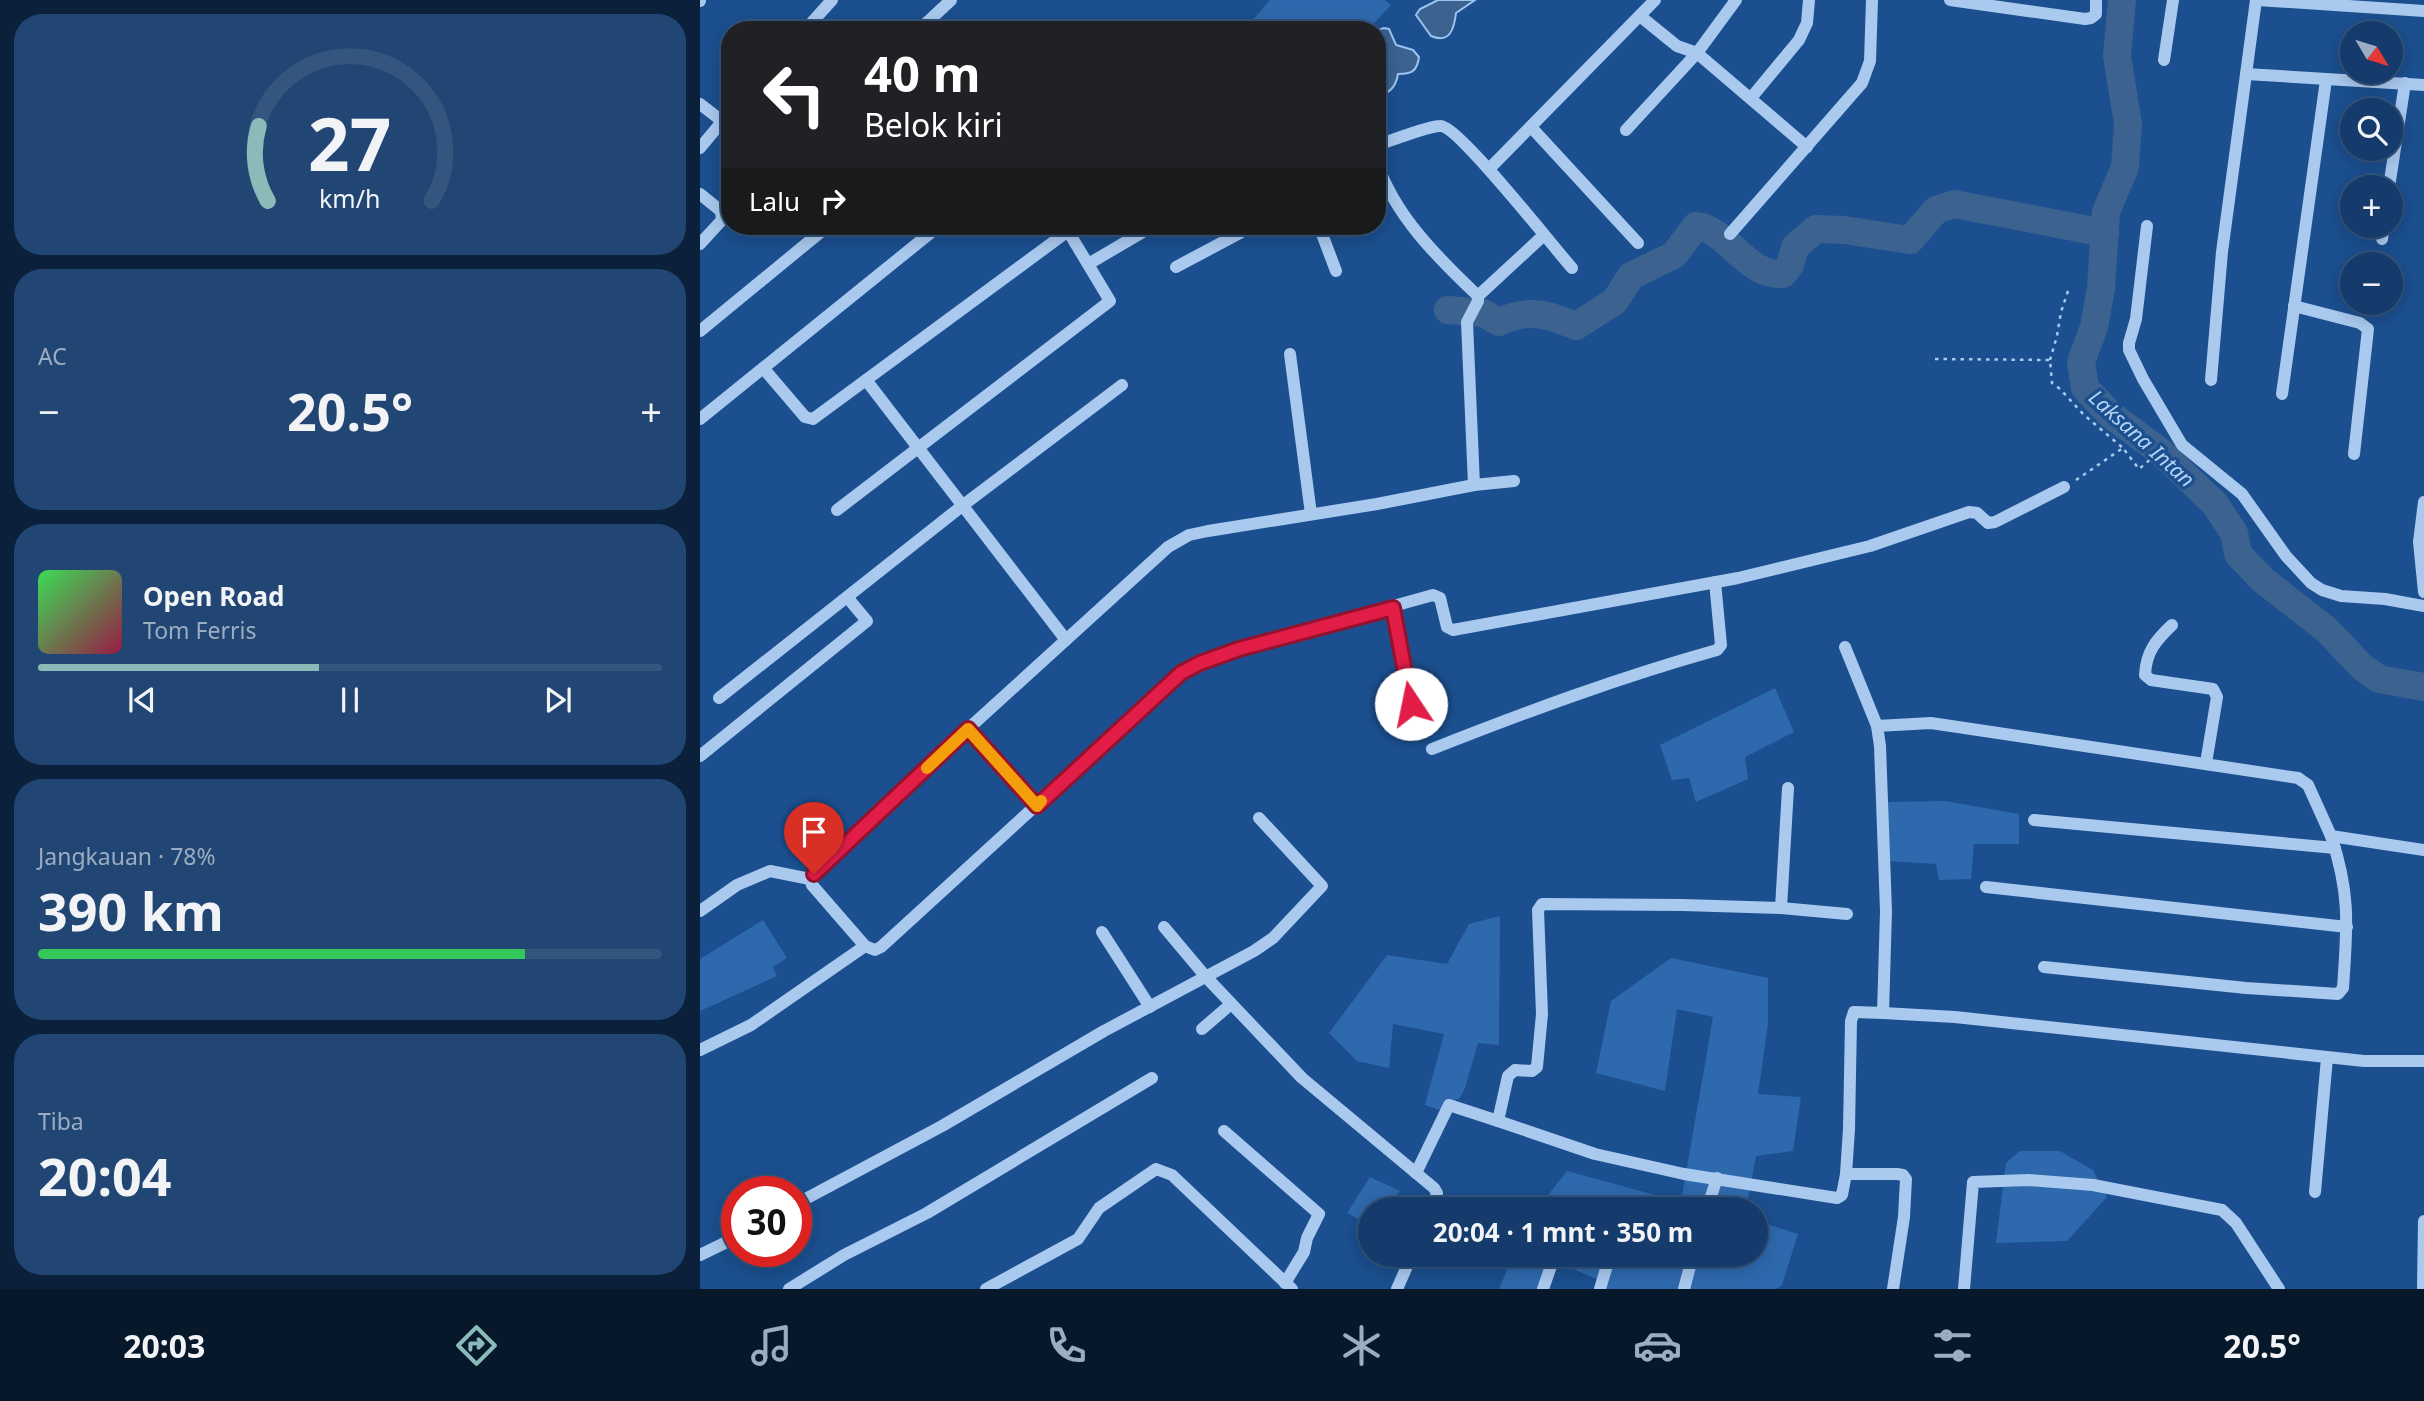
<!DOCTYPE html>
<html lang="id">
<meta charset="utf-8">
<style>
:root{--surface:#143b6b;--page:#214673;--text:#f1f3f6;--muted:#9dadc1;--line:#33557e;--accent:#8bbbb9}
body{margin:0;font-family:"Noto Sans",sans-serif;background:var(--page);color:var(--text);height:100vh;display:flex;flex-direction:column;font-size:26px;white-space:nowrap}
*{box-sizing:border-box;margin:0}
p{font-size:23px;color:var(--muted)}
.icon{flex:none;width:38px;height:38px;fill:none;stroke:currentColor;stroke-width:2;stroke-linecap:round;stroke-linejoin:round}
.map{position:relative;flex:1;overflow:hidden}
.panel{display:flex;flex-direction:column;gap:14px;padding:14px;background:#0b203b;width:700px}
.panel>*{flex:none}
.top-card{position:absolute;left:21px;top:21px;width:665px;height:214px;border-radius:28px;box-shadow:0 4px 18px #0003,0 0 0 2px var(--line);background:#202124;color:#fff;overflow:hidden}
.needle{width:46px;rotate:128deg}
.buttons{position:absolute;left:1640px;top:21px;display:grid;gap:14px}
.buttons a{display:grid;place-items:center;width:63px;height:63px;border-radius:50%;background:var(--surface);box-shadow:0 4px 18px #0003,0 0 0 2px var(--line);font-size:35px}
.speed{position:absolute;left:21px;top:1176px;display:flex;gap:14px;font-size:35px;font-weight:700;text-align:center}
.speed>*{display:grid;place-content:center;width:91px;height:91px;border-radius:50%;background:var(--surface);box-shadow:0 4px 18px #0003,0 0 0 2px var(--line);line-height:1}
.speed .limit{border:10px solid #d22;background:#fff;color:#111}
.pin{position:absolute;display:grid;place-items:center;width:60px;height:60px;color:#fff;margin:-72px -30px;border-radius:50% 50% 50% 0;rotate:-45deg;box-shadow:0 0 7px #0007}
.pin .icon{rotate:45deg}
.me{position:absolute;width:77px;margin:-38px;rotate:349deg;stroke-linejoin:round;filter:drop-shadow(0 0 5px #0008)}
.turn{display:flex;align-items:center;gap:24px;height:147px;padding:0 28px;font-size:32px}
.turn .icon{width:91px;height:91px;stroke-width:2.5}
.turn b{display:block;font-size:49px;line-height:60px}
.then{display:flex;align-items:center;height:66px;padding:0 28px;background:#0003;gap:14px;font-size:26px}
.big{font-size:52px;font-weight:700;line-height:1.1}
.panel .widget{flex:1;display:flex;flex-direction:column;justify-content:center;gap:10px;min-width:0;padding:0 24px;border-radius:28px;background:var(--page)}
.panel .dial{align-items:center;gap:0}
.dial svg{height:182px;overflow:visible;fill:none;stroke:var(--line);stroke-width:7;stroke-linecap:round;text-anchor:middle}
.dial text{fill:var(--text);stroke:none}
.song{display:flex;align-items:center;gap:21px}
.cover{width:84px;height:84px;border-radius:10px;background:linear-gradient(135deg,hsl(130 70% 55%),hsl(340 70% 35%))}
.played{height:7px;border-radius:4px;background:linear-gradient(90deg,var(--accent) 45%,var(--line) 45%)}
.keys{display:flex;justify-content:space-around;direction:ltr}
.heat{display:flex;justify-content:space-between;align-items:center;font-size:38px;direction:ltr}
.charge{height:10px;border-radius:5px;background:linear-gradient(90deg,#34c759 78%,var(--line) 0)}
.trip{position:absolute;left:658px;top:1197px;width:410px;height:70px;border-radius:35px;background:var(--surface);box-shadow:0 4px 18px #0003,0 0 0 2px var(--line);font-weight:700;line-height:70px;text-align:center}
.tab-bar{display:flex;height:112px;justify-content:space-around;align-items:center;background:#08182b;color:var(--muted)}
.tab-bar .icon{width:49px;height:49px}
.tab-bar .on{color:var(--accent)}
.tab-bar b{font-size:32px;color:var(--text)}
main{display:flex;flex:1;min-height:0}
.map>svg:first-child{display:block}
.green{fill:#2e69ad}
.water{fill:#3c6290;stroke:#9cc4f0;stroke-width:2}
.lines{fill:none;stroke-linecap:round;stroke-linejoin:round}
.river{stroke:#3c6290;stroke-width:28}
.path{stroke:#a9c9ee;stroke-width:2.5;stroke-dasharray:3.5 5;stroke-linecap:butt}
.minor{stroke:#a9c9ee;stroke-width:12}
.route-casing{stroke:#92132f;stroke-width:18}
.route{stroke:#e11d48;stroke-width:12}
.slow{stroke:#f59e0b;stroke-width:12}
.labels{text-anchor:middle;dominant-baseline:central;stroke-width:7;stroke-linejoin:round;paint-order:stroke}
.water-label{font-size:21px;font-style:italic;fill:#b5d3f5;stroke:#1b4f8f}
</style>
<main>
<section class="panel">
<div class="widget dial"><svg viewBox="0 0 100 80">
<path d="M14 69A42 42 0 1 1 86 69"/>
<path d="M14 69A42 42 0 0 1 10 36" stroke="#8bbbb9"/>
<text x="50" y="56" font-size="32" font-weight="700">27</text>
<text x="50" y="72" font-size="11">km/h</text>
</svg></div>
<div class="widget"><p>AC</p>
<div class="heat"><a>−</a><b class="big">20.5°</b><a>+</a></div>
</div>
<div class="widget">
<div class="song"><i class="cover"></i><div><b>Open Road</b><p>Tom Ferris</p></div></div>
<div class="played"></div>
<div class="keys"><svg class="icon" aria-label="previous" viewBox="0 0 24 24"><path d="M18 5L8 12l10 7zM5 5v14"/></svg><svg class="icon" aria-label="pause" viewBox="0 0 24 24"><path d="M8 5v14M16 5v14"/></svg><svg class="icon" aria-label="next" viewBox="0 0 24 24"><path d="M6 5l10 7-10 7zM19 5v14"/></svg></div>
</div>
<div class="widget"><p>Jangkauan · 78%</p><b class="big">390 km</b><div class="charge"></div></div>
<div class="widget"><p>Tiba</p><b class="big">20:04</b></div>
</section>
<div class="map">
<svg width="1724" height="1289" viewBox="0 0 1724 1289">
<rect width="100%" height="100%" fill="#1b4f8f"/>
<g class="green">
<path d="M570,0h115l6,5 -23,25h-124z"/>
<path d="M1075,688l19,44 -49,25 3,22 -52,23 -7,-24 -17,2 -12,-35z"/>
<path d="M1245,801l74,13v30h-45l-3,35 -32,1 -3,-16 -49,-3 1,-59z"/>
<path d="M800,916l-1,129 -21,-2 -13,45 -6,11 -10,2 -7,10 -17,-6 19,-71 -51,-10 -4,44 -32,-7 -28,-28 58,-78 60,9 22,-40z"/>
<path d="M63,920l24,38 -14,9 4,9 -77,35v-52z"/>
<path d="M971,958l97,20v46l-10,70 43,3 -8,54 -37,5 -10,53h-209l30,-38 114,31 32,-185 -36,-8 -12,82 -69,-18 15,-72z"/>
<path d="M1320,1151h40l33,19 14,27 -40,44 -71,2 10,-80z"/>
<path d="M670,1177l30,14 -12,18h-18v16l-23,-12z"/>
<path d="M1055,1220l43,14 -16,51 -6,4h-172l1,-6 -52,-23 -11,29h-43l14,-34h242z"/>
</g>
<g class="water">
<path d="M738,0h37l-19,13c-2,16 -6,31 -25,23l-15,-21 4,-6z"/>
<path d="M684,28l5,1 7,16 17,5 6,7c-2,15 -8,17 -21,17 -2,12 -8,20 -20,21l-1,-65z"/>
</g>
<g class="lines">
<g class="river">
<path d="M1422,0l-5,56 11,68 -3,43 -19,45 -5,76 -7,39 -13,35 4,26 26,27 51,38 53,51 19,29 4,21 25,26 64,50 35,37 17,12 45,8"/>
<path d="M748,310l35,3 16,9c30,-14 48,-8 77,4l39,-25 16,-25 43,-21 22,-29c32,3 49,50 87,48l7,-9 5,-18 21,-18 28,1 66,10 26,-30 18,-6 151,29"/>
</g>
<g class="path">
<path d="M1235,359l115,1 2,23 8,6 24,26 39,33"/>
<path d="M1350,360l7,-24 4,-24 8,-24"/>
<path d="M1376,480l47,-32 16,21 27,-23"/>
</g>
<g class="minor">
<path d="M1250,0l135,19 6,-1 5,-4v-14"/>
<path d="M1558,0l166,11"/>
<path d="M0,1v-1"/>
<path d="M940,16l37,30 20,7 110,94"/>
<path d="M105,30l27,-30"/>
<path d="M219,30l32,-30"/>
<path d="M1464,60l9,-60"/>
<path d="M1546,74l178,11"/>
<path d="M1051,98l48,-58 8,-17 2,-23"/>
<path d="M0,104l22,17"/>
<path d="M831,127l107,116"/>
<path d="M926,130l71,-77 39,-53"/>
<path d="M677,145c14,-4 51,-19 63,-19 18,-1 114,122 132,142"/>
<path d="M0,148l30,-36"/>
<path d="M677,162c17,53 61,96 101,134v5l-11,21 7,163"/>
<path d="M789,169l166,-169"/>
<path d="M1689,187l16,-104"/>
<path d="M0,194l21,17 1,9 -22,24"/>
<path d="M619,226l17,45"/>
<path d="M1447,226l-11,93 -7,24v7l14,29 39,66 60,49 44,62 25,27 11,7 19,6 44,3 39,7"/>
<path d="M1030,234l132,-151 8,-22 2,-61"/>
<path d="M1682,239l2,-13"/>
<path d="M390,263l63,-37"/>
<path d="M476,267l77,-41"/>
<path d="M778,296l66,-61"/>
<path d="M1594,306l66,17 8,6 -14,125"/>
<path d="M0,331l128,-105"/>
<path d="M590,354l21,160"/>
<path d="M64,369l41,48 8,2 262,-193"/>
<path d="M166,380l200,260"/>
<path d="M1511,380l11,-128 34,-252"/>
<path d="M1582,394l44,-314"/>
<path d="M0,419l239,-193"/>
<path d="M814,481l-40,4 -97,19 -169,27 -19,4 -21,12 -200,182 -154,145 -4,5 2,6 53,61 10,4 6,-3 300,-274 19,-10 39,-14 194,-54 7,3 7,29 6,3 285,-52 132,-32 99,-34 8,1 11,10 7,-1 69,-35"/>
<path d="M1724,502l-5,40 5,50"/>
<path d="M137,510l273,-209 -42,-70"/>
<path d="M693,608l18,96"/>
<path d="M1472,625c-16,15 -26,27 -27,50l6,5 62,9 4,8 -11,66"/>
<path d="M19,698l243,-192 160,-121"/>
<path d="M1177,726l54,-3 367,55 10,7 23,51"/>
<path d="M268,729l69,77"/>
<path d="M732,749c94,-37 188,-72 285,-99l4,-5 -6,-63"/>
<path d="M0,756l167,-135 -20,-24"/>
<path d="M1334,820l301,28"/>
<path d="M1286,887l361,40"/>
<path d="M1081,908l7,-120"/>
<path d="M0,911l37,-26 33,-14 40,8"/>
<path d="M464,927l42,50 96,101 132,110 3,5 -5,16"/>
<path d="M402,932l48,75"/>
<path d="M1344,967l202,21 92,6 5,-6c4,-60 8,-93 -12,-152l93,14"/>
<path d="M1183,1013l72,4 409,44h60"/>
<path d="M502,1029l29,-25"/>
<path d="M0,1050l51,-25 114,-79"/>
<path d="M798,1121l97,33 89,20 153,24 5,-3 4,-21 3,-45 2,-108 3,-9 29,1 3,-102 -6,-165 -3,-20 -32,-79"/>
<path d="M524,1131l95,83 -12,24 -3,14 -19,31"/>
<path d="M716,1173l33,-68 49,16 10,-45 7,-6 17,1 5,-4 5,-53 -4,-104 4,-6 141,1 98,3 66,6"/>
<path d="M1146,1174h51l6,1 3,4 -2,38 -11,72"/>
<path d="M1615,1192l12,-134"/>
<path d="M96,1204l146,-78 162,-95 150,-80 19,-13 49,-52 -63,-68"/>
<path d="M1007,1209l10,-31"/>
<path d="M0,1255l37,-18"/>
<path d="M89,1289l55,-34 83,-42 225,-135"/>
<path d="M286,1289l92,-50 21,-31 57,-39 16,6 120,114"/>
<path d="M697,1289l15,-34"/>
<path d="M843,1289l8,-23"/>
<path d="M900,1289l8,-27"/>
<path d="M984,1289l9,-34"/>
<path d="M1264,1289l9,-107 55,-2 65,5 129,25 14,13 43,66"/>
<path d="M1723,1289l1,-68"/>
</g>
</g>
<g class="lines">
<g class="route-casing">
<path id="route" d="M114,874l154,-145 69,77 144,-133 19,-10 39,-14 154,-41 18,96"/>
</g>
<use href="#route" class="route"/>
<path class="slow" d="M227,768l41,-39 69,77 4,-5"/>
</g>
<g class="labels">
<g class="water-label">
<text transform="translate(1442 438) rotate(42)">Laksana Intan</text>
</g>
</g>
</svg>
<div class="buttons">
<a><svg class="needle" viewBox="-14 -14 28 28"><path d="M0-13l5 13h-10z" fill="#e53935"/><path d="M0 13l5-13h-10z" fill="#9dadc1"/></svg></a>
<a><svg class="icon" aria-label="search" viewBox="0 0 24 24"><circle cx="10" cy="10" r="6"/><path d="M15 15l6 6"/></svg></a>
<a>+</a>
<a>−</a>
</div>
<div class="speed"><div class="limit">30</div></div>
<div class="pin" style="left:114px;top:874px;background:#d93025"><svg class="icon" aria-label="arrive" viewBox="0 0 24 24"><path d="M6 21V4h12l-3 4 3 4H6"/></svg></div>
<svg class="me" style="left:711px;top:704px" viewBox="-20 -20 40 40"><circle r="19" fill="#fff"/><path d="M0-13L10 11 0 6-10 11z" fill="#e11d48"/></svg>
<div class="trip">20:04 · 1 mnt · 350 m</div>
<div class="top-card">
<div class="turn"><svg class="icon" aria-label="left" viewBox="0 0 24 24"><path d="M17 20v-9H6M10 6l-5 5 5 5"/></svg><div><b>40 m</b>Belok kiri</div></div>
<div class="then">Lalu<svg class="icon" aria-label="right" viewBox="0 0 24 24"><path d="M7 20v-9h11M14 6l5 5-5 5"/></svg></div>
</div>
</div>
</main>
<nav class="tab-bar">
<b>20:03</b>
<svg class="icon on" aria-label="directions" viewBox="0 0 24 24"><path d="M12 3l9 9-9 9-9-9zM9 14v-3h6M13 9l2 2-2 2"/></svg>
<svg class="icon" aria-label="music" viewBox="0 0 24 24"><path d="M9 18V5l10-2v13"/><circle cx="6" cy="18" r="3"/><circle cx="16" cy="16" r="3"/></svg>
<svg class="icon" aria-label="phone" viewBox="0 0 24 24"><path d="M5 4h4l2 5-3 2q2 4 5 5l2-3 5 2v4C11 20 4 13 5 4z"/></svg>
<svg class="icon" aria-label="climate" viewBox="0 0 24 24"><path d="M12 3v18M4 7l16 10M4 17L20 7"/></svg>
<svg class="icon" aria-label="car" viewBox="0 0 24 24"><path d="M5 17H2v-5l4-1 3-4h7l3 4 3 1v5h-3M9 17h6M6 11h13"/><circle cx="7" cy="17" r="2"/><circle cx="17" cy="17" r="2"/></svg>
<svg class="icon" aria-label="filters" viewBox="0 0 24 24"><path d="M4 7h16M4 17h16"/><circle cx="9" cy="7" r="2"/><circle cx="15" cy="17" r="2"/></svg>
<b>20.5°</b>
</nav>
